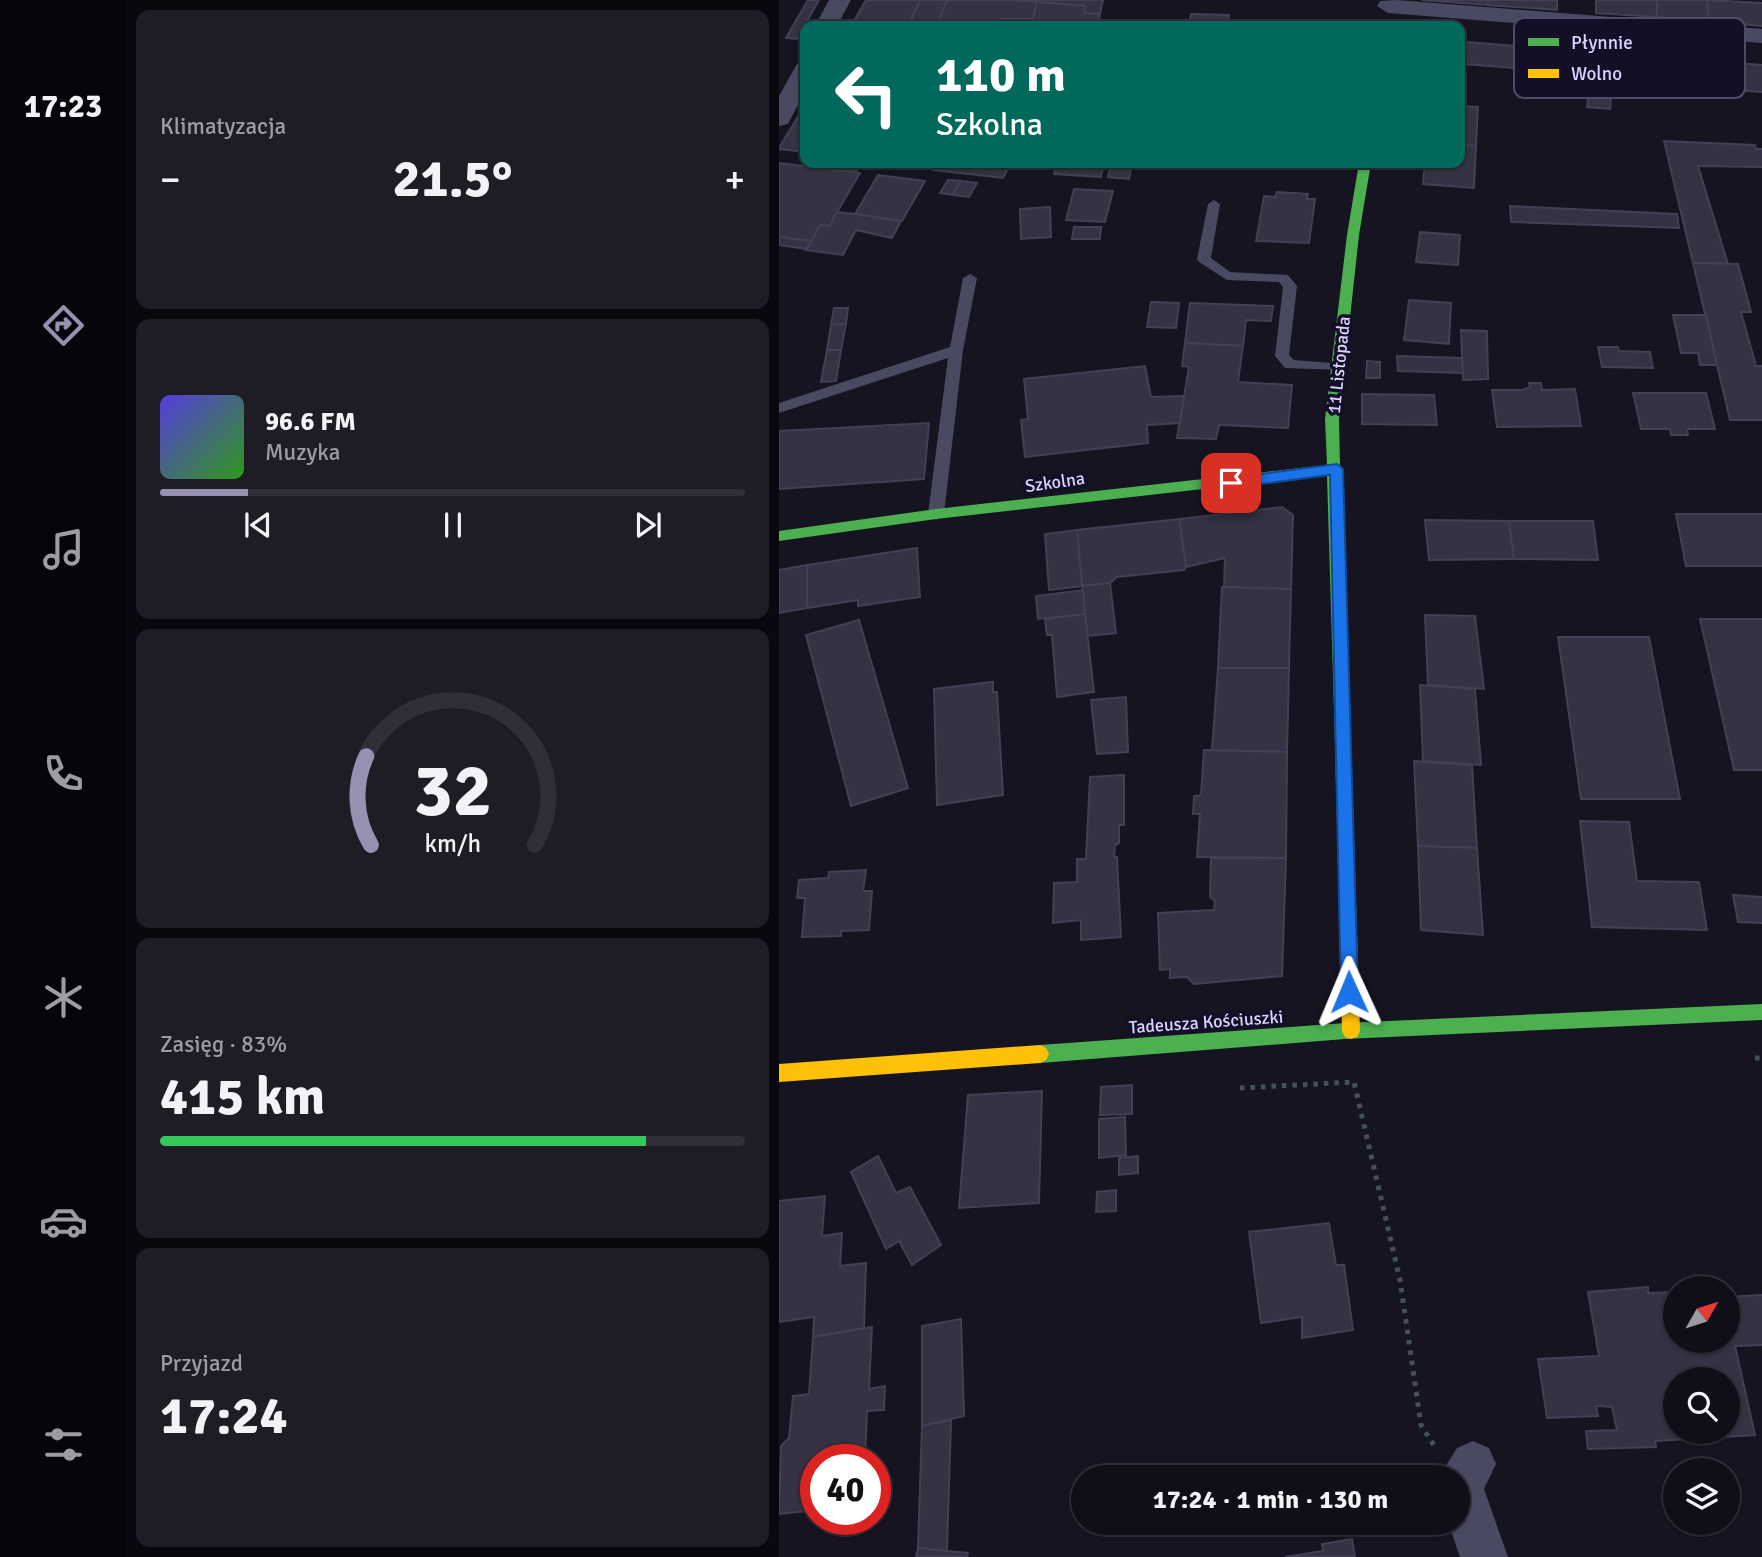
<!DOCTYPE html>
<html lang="pl">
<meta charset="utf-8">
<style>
:root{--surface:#100f19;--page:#1e1d26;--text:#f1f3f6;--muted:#9c9ca2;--line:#302f38;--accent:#9591b1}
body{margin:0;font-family:Signika,sans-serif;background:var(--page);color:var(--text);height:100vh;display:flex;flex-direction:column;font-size:26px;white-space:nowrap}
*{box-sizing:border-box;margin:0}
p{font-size:23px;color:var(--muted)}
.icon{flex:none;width:38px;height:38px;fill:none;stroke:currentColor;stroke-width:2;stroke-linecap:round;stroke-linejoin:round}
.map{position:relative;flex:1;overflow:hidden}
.panel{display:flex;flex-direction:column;gap:10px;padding:10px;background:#09080e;width:653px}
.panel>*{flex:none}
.guide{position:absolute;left:21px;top:21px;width:665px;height:147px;border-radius:14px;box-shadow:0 2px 5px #0004,0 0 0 2px var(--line);background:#00695c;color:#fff;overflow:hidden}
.needle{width:46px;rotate:51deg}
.controls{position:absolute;left:884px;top:1276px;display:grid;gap:14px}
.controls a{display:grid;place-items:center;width:77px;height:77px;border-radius:50%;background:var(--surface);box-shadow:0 2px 5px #0004,0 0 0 2px var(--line);font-size:35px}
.speed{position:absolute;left:21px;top:1444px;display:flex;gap:14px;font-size:35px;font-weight:700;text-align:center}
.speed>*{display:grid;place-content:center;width:91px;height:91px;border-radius:50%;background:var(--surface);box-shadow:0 2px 5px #0004,0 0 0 2px var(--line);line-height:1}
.speed .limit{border:10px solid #d22;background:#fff;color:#111}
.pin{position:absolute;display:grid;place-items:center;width:60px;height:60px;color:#fff;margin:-30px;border-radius:14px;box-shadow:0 4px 10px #0006}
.me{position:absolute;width:77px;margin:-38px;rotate:359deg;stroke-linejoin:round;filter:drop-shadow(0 0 5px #0008)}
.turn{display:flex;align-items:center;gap:24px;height:147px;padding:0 21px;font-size:32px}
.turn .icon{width:91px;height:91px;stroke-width:2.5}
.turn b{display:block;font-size:49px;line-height:60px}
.big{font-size:52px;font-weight:700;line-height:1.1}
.panel .tile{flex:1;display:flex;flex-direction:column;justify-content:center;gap:10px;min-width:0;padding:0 24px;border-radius:14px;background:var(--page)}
.panel .dial{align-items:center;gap:0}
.dial svg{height:182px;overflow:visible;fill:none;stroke:var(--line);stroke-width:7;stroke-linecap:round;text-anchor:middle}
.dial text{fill:var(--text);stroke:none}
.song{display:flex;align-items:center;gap:21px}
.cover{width:84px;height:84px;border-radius:10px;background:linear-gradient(135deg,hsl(250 70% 55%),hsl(110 70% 35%))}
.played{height:7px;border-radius:4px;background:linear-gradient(90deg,var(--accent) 15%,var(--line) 15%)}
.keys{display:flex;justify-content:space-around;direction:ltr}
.heat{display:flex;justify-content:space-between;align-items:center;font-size:38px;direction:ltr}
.charge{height:10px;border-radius:5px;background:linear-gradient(90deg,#34c759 83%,var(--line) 0)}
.trip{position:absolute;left:292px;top:1465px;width:399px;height:70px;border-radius:35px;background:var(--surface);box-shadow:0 2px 5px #0004,0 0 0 2px var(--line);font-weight:700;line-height:70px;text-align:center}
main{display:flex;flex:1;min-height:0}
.tab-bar{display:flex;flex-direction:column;width:126px;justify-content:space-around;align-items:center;background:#06060a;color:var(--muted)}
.tab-bar .icon{width:49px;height:49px}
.tab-bar .active{color:var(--accent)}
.tab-bar b{font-size:32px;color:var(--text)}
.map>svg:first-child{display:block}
.building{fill:#343243;stroke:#433f54;stroke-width:2;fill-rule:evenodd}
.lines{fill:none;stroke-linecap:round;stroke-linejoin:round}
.path{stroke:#44505f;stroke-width:5;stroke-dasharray:4.5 6;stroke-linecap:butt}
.lane{fill:#4a4962;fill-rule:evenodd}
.street{fill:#4a4962;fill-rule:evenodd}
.fast{fill:#4caf50;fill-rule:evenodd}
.slow{fill:#ffc107;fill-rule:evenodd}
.route{fill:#1a73e8;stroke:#114b97;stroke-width:2}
.labels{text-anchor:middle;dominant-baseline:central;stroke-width:7;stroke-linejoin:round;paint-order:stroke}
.street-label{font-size:18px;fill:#d9d4ff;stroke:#130f26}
.key{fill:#130f26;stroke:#4e4a67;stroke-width:2}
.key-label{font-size:19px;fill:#d9d4ff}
</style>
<main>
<nav class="tab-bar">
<b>17:23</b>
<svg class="icon active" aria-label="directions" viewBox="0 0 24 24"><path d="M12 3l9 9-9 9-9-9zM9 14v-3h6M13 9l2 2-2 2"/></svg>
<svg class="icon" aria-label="music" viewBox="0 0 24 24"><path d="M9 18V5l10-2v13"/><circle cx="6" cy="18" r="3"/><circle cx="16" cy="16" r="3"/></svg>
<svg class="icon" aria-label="phone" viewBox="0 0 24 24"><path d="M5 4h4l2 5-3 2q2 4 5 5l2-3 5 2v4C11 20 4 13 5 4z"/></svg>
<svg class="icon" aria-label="climate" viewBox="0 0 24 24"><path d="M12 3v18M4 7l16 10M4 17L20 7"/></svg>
<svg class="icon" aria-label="car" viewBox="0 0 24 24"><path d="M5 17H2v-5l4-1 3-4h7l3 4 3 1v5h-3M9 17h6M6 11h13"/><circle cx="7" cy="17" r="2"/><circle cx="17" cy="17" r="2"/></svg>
<svg class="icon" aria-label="filters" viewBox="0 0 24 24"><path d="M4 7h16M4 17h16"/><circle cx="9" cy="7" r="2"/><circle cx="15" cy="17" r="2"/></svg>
</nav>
<section class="panel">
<div class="tile"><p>Klimatyzacja</p>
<div class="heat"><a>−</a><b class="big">21.5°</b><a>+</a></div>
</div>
<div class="tile">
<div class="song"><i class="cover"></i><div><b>96.6 FM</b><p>Muzyka</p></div></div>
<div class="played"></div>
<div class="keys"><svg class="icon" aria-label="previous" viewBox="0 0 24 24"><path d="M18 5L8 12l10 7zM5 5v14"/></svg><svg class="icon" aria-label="pause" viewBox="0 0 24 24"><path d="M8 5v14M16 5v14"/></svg><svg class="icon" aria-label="next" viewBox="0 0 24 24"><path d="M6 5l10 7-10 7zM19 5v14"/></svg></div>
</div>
<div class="tile dial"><svg viewBox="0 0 100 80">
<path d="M14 69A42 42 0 1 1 86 69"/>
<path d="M14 69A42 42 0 0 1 12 30" stroke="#9591b1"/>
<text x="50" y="56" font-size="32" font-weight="700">32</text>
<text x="50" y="72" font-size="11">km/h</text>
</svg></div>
<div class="tile"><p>Zasięg · 83%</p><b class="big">415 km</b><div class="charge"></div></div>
<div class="tile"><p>Przyjazd</p><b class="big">17:24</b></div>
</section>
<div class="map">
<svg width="984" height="1557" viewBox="0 0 984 1557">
<rect width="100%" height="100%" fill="#161421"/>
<g class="building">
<path d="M29,0h11l-22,39 -11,-1z"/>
<path d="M87,0h54l-12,26h-57z"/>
<path d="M141,0h27l-10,26h-29z"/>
<path d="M168,0h68l22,2 -4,17h-32l-2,7h-62z"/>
<path d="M236,0h88l-3,14 -16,-1 1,-7z"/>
<path d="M642,0h67v5z"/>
<path d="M709,0h69v10l-69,-5z"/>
<path d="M817,0h61v17l-61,-4z"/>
<path d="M878,0h50l2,21 -52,-4z"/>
<path d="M928,0l56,3v23l-54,-5z"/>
<path d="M258,2l48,4 -1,7 16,1 -2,12h-99l2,-7h32z"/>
<path d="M412,14l38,1 -1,11h-39z"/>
<path d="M681,42h6l-2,22h-4z"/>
<path d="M687,42l49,4 -1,22 -50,-4z"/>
<path d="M929,61l55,4v27l-55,-4z"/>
<path d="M812,74l22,2 -3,33 -23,-2z"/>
<path d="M26,105v47l-26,-3v-1z"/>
<path d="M681,106l18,1 -2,39 -16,-1z"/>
<path d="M885,141l91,4 1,4h7v18l-65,-1 30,98 -35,-1z"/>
<path d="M681,145l16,1 -2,42 -51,-4 2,-21h35z"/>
<path d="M0,163l81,10 -31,53 -9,-1 -8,16 -33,-4z"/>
<path d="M59,163h23l-5,9 -23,-2z"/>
<path d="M158,163h74l-8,15 -70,-8z"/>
<path d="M278,163h47l-3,14 -47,-3z"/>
<path d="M332,163h21l-3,16 -21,-2z"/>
<path d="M99,175l47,6 -23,40 -47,-7z"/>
<path d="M169,180l13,1 -8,14 -13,-2z"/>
<path d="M182,181l16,2 -8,14 -16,-2z"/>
<path d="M295,189l39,2 -8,31 -39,-2z"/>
<path d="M498,192l31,2 -1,5h8l-6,44 -53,-2 8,-45 11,1z"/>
<path d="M731,206l167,8 2,14 -168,-6z"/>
<path d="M271,207l1,30 -30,2 -1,-30z"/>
<path d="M58,212l18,2 46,7 -9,17 -36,-8 -13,25 -37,-5 14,-25 9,1z"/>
<path d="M295,227h27l-1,12h-28z"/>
<path d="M641,232l40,3 -2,30 -42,-3z"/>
<path d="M0,237l33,4 -6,8 -27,-4z"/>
<path d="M914,263l45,1 13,48h-10l15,54h7v54h-33z"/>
<path d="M630,300l42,3 -2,41 -45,-4z"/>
<path d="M372,302l28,1 -3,25 -29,-1z"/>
<path d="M411,303l83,3 -2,15 -25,-1 -3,26 -58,-3z"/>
<path d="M55,308h14l-2,16 -15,1z"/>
<path d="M894,315h33l11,50h-17l-2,-12h-17z"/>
<path d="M67,324l-5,26h-14l4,-25z"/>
<path d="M682,330l26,1 1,48 -25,1z"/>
<path d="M406,343l58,3 -5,36 54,3 -4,43 -69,-3 -3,14 -39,-1 12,-71 -7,-1z"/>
<path d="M819,347h20l1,4 31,1 3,16 -51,-1z"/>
<path d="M48,350h14l-5,31 -15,1z"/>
<path d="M618,356l65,2 1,15 -65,-2z"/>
<path d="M588,361l13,1v16h-14z"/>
<path d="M366,366l6,31 33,-1 -4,27 -33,2 1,18 -123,14 -4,-37 7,-1 -4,-40z"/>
<path d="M750,383h12l1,7 33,-1 6,37 -84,1 -5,-37h30l8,-3z"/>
<path d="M854,393h73l9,36h-28l1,6h-17l-1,-6h-29z"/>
<path d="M583,394l72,1 3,30 -75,-1z"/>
<path d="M150,423l-5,56 -145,10v-58z"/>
<path d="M503,507l11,8 -2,74 -67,-2 1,-29 -39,9 -7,-48z"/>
<path d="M897,514h87v52h-77z"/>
<path d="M400,519l7,48 -2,3 -67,7 -7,6 -28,3 -5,-56z"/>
<path d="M646,520l84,1 5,38 -85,1z"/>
<path d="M730,521h84l5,39 -84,-1z"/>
<path d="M298,530l5,56 -33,4 -4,-56z"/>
<path d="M138,548l3,49 -62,9v-6l-51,8v-43z"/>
<path d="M28,565v43l-28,5v-43z"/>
<path d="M331,583l6,50 -29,3 -5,-50z"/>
<path d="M443,587l69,2 -2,79h-71z"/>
<path d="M304,590l2,24 -47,5 -2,-23z"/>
<path d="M306,614l9,78 -37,5 -5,-62h-5l-2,-16z"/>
<path d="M646,615l50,1 9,73 -56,-4z"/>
<path d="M921,619h63v151h-29z"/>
<path d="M80,620l49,168 -57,18 -45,-171z"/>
<path d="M779,637h91l31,162h-99z"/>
<path d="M439,668h71l-2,84 -75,-2z"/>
<path d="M214,682v10h4l6,103 -66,10 -3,-116z"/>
<path d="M641,685l55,4 6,76 -58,-4z"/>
<path d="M347,697l2,55 -31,2 -6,-54z"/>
<path d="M425,750l83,2 -1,106 -89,-1 3,-43h-7l1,-18 7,-1z"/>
<path d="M635,761l58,4 5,83 -59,-2z"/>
<path d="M345,775v50h-5v18l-4,2 -1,12h3l4,80 -40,3v-20l-28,3 1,-40 23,-1v-23h9l4,-82z"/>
<path d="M801,821l49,1 8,59 62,1 8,48 -115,-3z"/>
<path d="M639,846l59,2 6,87 -62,-5z"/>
<path d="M432,858h75l-4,118 -88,8 -7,-7 -17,1v-9l-10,1 -2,-57 56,-3 1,-9 -5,-4z"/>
<path d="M87,870l-3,21h9l-3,39 -28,1v5l-39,1 3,-39h-8l2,-18 29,-2 1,-6z"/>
<path d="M954,895l30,2v26l-25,-1z"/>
<path d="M353,1085v29l-32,1 1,-28z"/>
<path d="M263,1091l-3,112 -80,5 9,-113z"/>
<path d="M346,1117l1,38 -27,3v-39z"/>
<path d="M99,1156l18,37 14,-6 31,58 -29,20 -13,-24 -13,8 -35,-77z"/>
<path d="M359,1156v17l-19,2v-17z"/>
<path d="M337,1190v21l-20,1 1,-20z"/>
<path d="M46,1196l-3,40 20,-3 -2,33 26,-3 -2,65 -51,9 1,-20 -35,5v-121z"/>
<path d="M550,1223l7,42h8l9,65 -51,8v-21l-41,6 -12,-91z"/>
<path d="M869,1287v6l27,-1v48h52v-43l36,-2v50l-28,1 20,89 -100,6 1,6 -68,2 -2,-18 31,-1 -5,-23 -16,-1 2,10 -51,2 -9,-59 61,-3 -11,-64zM896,1379h52v53h-52z"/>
<path d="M182,1319l3,97 -42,10v-100z"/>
<path d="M93,1327l-3,62 16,-3 -1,24 -17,1 -2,49h-49v50l-37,4 2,-68 8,-8 4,-42 16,-2 4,-57z"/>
<path d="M172,1420l-4,131 -29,-3 4,-122z"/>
<path d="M573,1539l3,18h-70l38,-6 -1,-7z"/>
<path d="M139,1548l29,3 21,2 -1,4h-51z"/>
</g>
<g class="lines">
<g class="path">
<path d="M976,1058h8"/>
<path d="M461,1088l114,-6 46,198 21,145 14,22"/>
</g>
<g class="lane">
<path d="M435,200l6,4 -9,54 19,14 58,3 9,11 -8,69 5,5 49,4v6l-58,-2 -10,-12 8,-69 -4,-5 -52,-2 -28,-18 -2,-3 11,-55z"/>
<path d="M191,274l7,4 -14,72 -19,164 -8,6 -8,-6 20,-156 -169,55v-10l171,-56 13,-69z"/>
</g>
<g class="street">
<path d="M50,0h22l-14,26h-22z"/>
<path d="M618,0l366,29v14l-375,-30 -11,-7 3,-5z"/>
<path d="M26,62v29l-17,33 -9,2v-30l18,-32z"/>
<path d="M694,1441l16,7 7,16 -12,25 24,68h-48l-12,-35h10v-45h-19l18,-29z"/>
</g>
<g class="fast">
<path d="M580,163h12l-12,72 -20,184 1,46 3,4 -2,4 10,269 -3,5h-10l-3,-5 -8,-267 -391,44 -157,22v-10l157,-22 391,-44 -2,-46 22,-184z"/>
<path d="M984,1004v16l-418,19 -305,24 -6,-3 -3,-6 3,-6 6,-3 305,-22z"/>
</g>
<g class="slow">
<path d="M564,735l5,2 3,5 9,289 -3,6 -6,2 -6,-2 -3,-6 -7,-289 3,-5z"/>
<path d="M261,1045l6,3 3,6 -3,6 -6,3 -261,19v-18z"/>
</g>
</g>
<path class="route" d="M558,464l6,5 15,523 -2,6 -7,2 -6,-2 -2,-6 -11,-517 -99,13 -7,-5 7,-5z"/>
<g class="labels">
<g class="street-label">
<text transform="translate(560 365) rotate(-84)">11 Listopada</text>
<text transform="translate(276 482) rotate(-8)">Szkolna</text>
<text transform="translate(427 1022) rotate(-4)">Tadeusza Kościuszki</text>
</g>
</g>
<rect x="735" y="18" width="231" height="80" rx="10" class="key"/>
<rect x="749" y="38" width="31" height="8" fill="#4caf50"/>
<rect x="749" y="69" width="31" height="9" fill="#ffc107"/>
<g class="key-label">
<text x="792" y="49">Płynnie</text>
<text x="792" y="80">Wolno</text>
</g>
</svg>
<div class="controls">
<a><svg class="needle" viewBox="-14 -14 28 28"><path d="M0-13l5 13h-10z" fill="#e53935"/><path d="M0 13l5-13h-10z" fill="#9c9ca2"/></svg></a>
<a><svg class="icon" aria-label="search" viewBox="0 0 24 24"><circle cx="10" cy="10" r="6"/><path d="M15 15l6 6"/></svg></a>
<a><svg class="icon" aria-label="layers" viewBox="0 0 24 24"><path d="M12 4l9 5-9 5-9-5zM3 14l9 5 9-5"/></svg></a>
</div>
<div class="speed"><div class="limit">40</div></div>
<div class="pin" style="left:452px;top:483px;background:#d93025"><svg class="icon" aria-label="arrive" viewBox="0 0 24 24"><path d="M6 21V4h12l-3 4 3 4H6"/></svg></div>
<svg class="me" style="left:570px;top:992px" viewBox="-20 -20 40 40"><path d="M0-17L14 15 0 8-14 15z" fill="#1a73e8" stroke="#fff" stroke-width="4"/></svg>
<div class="trip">17:24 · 1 min · 130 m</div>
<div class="guide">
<div class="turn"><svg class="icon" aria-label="left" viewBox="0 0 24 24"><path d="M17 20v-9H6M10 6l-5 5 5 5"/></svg><div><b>110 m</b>Szkolna</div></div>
</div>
</div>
</main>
